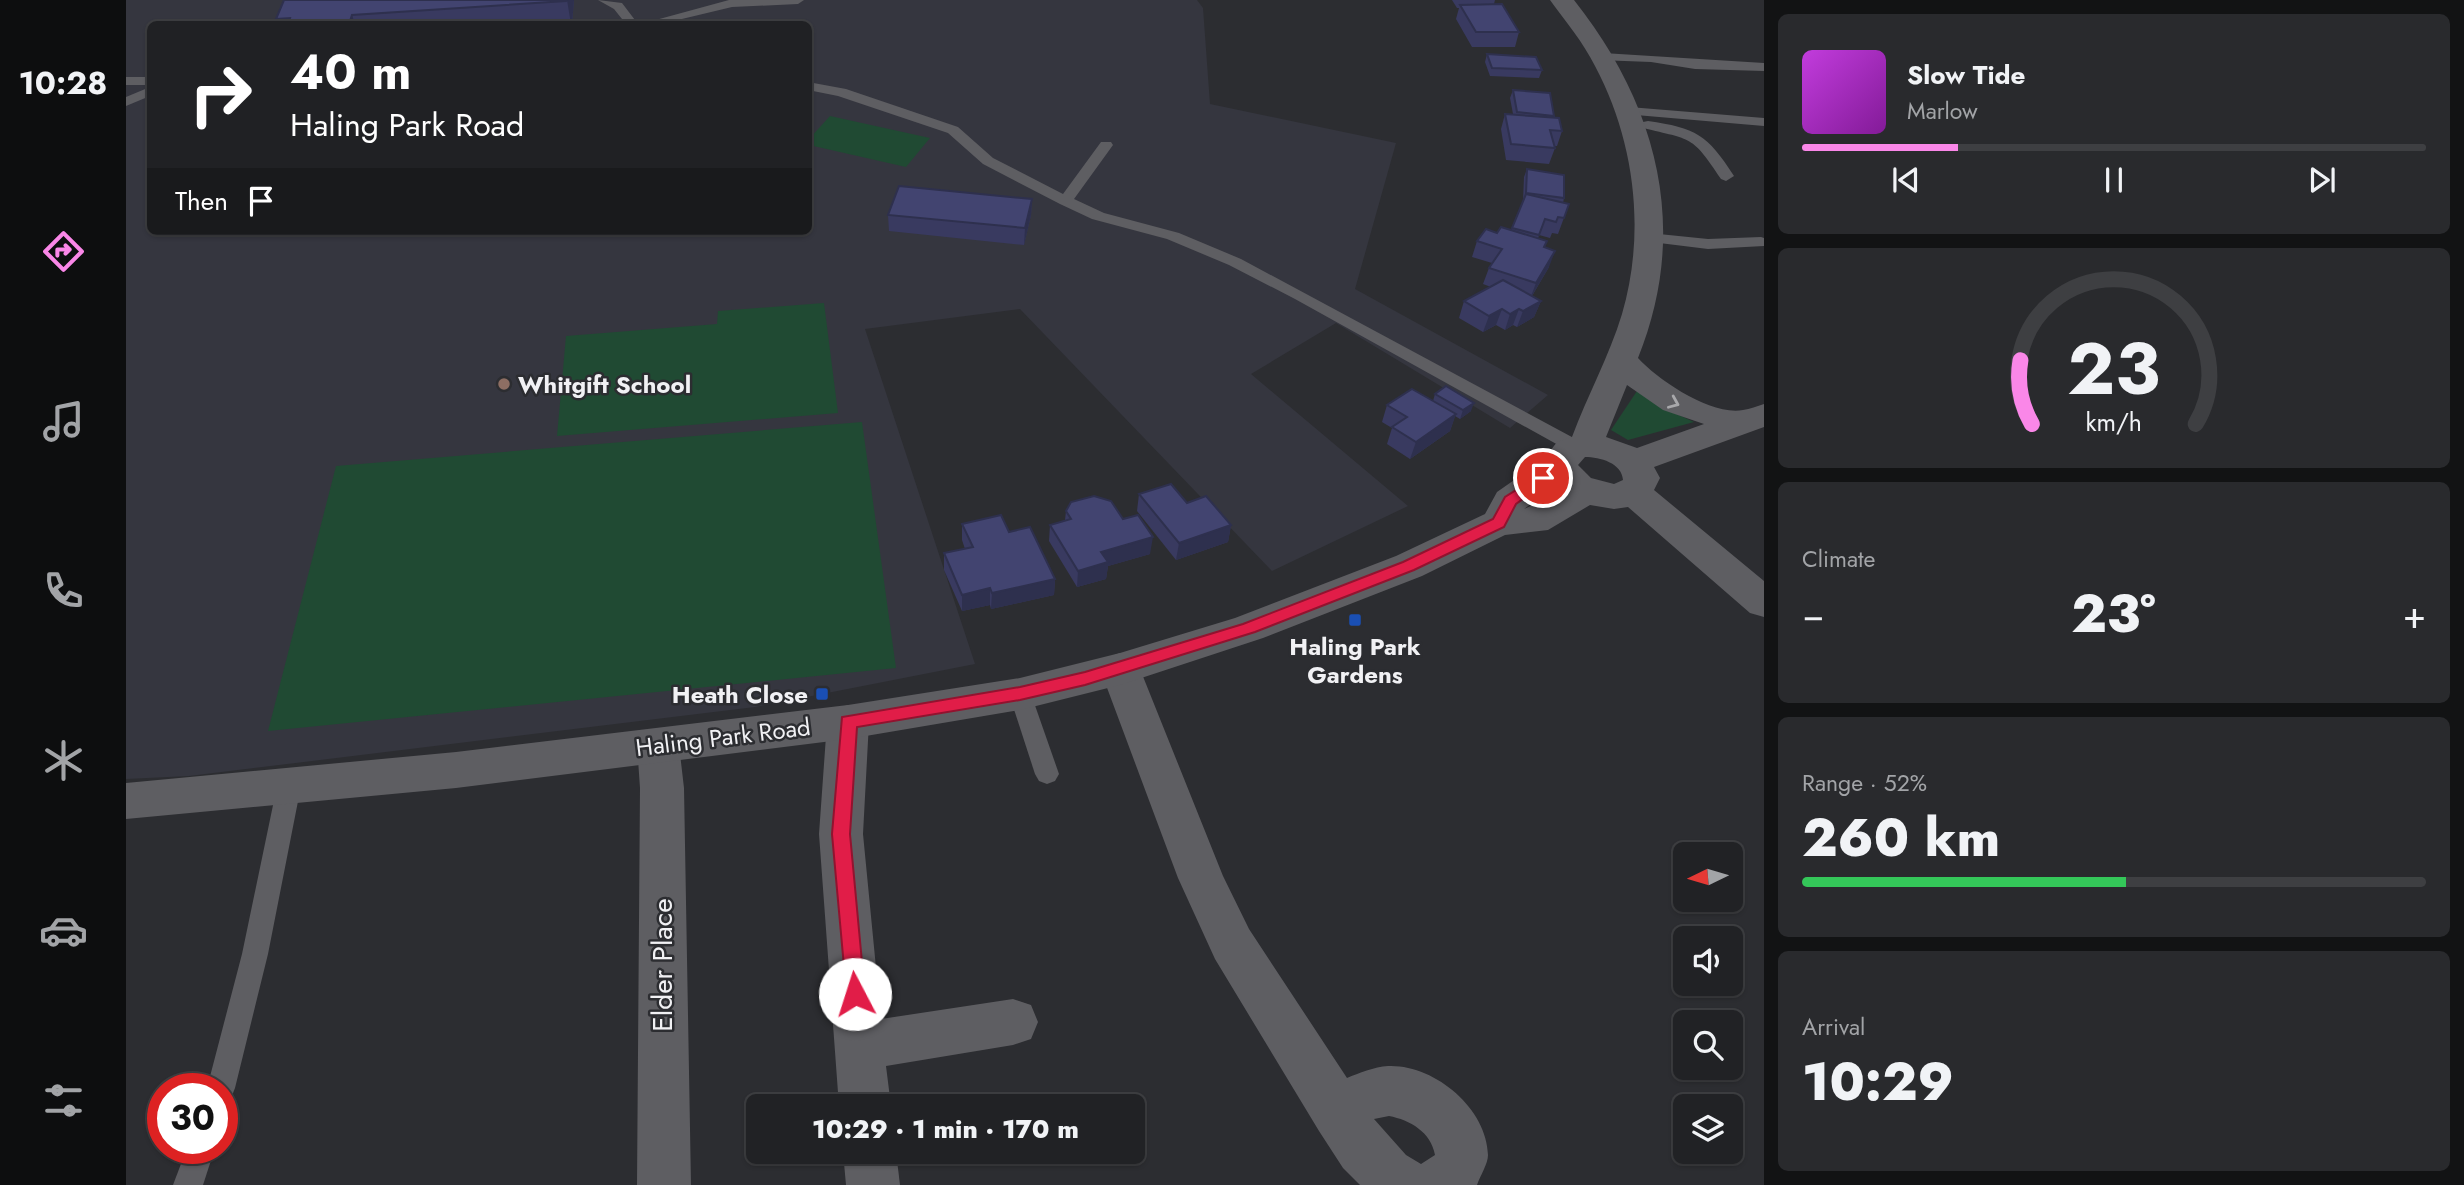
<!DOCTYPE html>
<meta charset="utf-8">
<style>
:root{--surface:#212225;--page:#292a2d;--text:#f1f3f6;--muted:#a2a4a7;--line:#3e3f42;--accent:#fa87e8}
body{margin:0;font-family:Jost,sans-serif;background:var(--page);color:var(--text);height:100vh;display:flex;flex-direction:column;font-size:26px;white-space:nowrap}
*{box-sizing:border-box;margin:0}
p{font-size:23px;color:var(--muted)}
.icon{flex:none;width:38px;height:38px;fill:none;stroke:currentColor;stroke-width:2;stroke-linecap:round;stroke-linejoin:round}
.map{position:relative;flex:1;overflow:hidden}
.drawer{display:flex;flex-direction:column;gap:14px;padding:14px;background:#121314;width:700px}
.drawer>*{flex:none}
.banner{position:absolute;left:21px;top:21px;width:665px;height:214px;border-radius:10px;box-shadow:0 2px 5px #0004,0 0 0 2px var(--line);background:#202124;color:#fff;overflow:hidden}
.needle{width:46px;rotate:265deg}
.controls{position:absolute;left:1547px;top:842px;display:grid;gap:14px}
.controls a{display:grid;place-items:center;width:70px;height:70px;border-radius:10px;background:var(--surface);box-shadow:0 2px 5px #0004,0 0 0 2px var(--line);font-size:35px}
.speed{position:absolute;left:21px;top:1073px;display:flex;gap:14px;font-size:35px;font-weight:700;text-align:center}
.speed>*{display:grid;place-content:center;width:91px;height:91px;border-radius:50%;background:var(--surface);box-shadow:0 2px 5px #0004,0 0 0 2px var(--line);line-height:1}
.speed .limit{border:10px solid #d22;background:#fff;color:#111}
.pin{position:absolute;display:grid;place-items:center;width:60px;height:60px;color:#fff;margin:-30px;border:4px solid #fff;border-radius:50%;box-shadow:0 2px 7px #0007}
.me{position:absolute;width:77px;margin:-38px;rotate:355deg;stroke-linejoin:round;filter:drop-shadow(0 0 5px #0008)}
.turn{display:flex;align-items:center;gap:24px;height:147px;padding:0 28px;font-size:32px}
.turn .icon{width:91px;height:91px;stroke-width:2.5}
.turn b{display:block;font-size:49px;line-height:60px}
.then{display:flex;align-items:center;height:66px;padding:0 28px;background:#0003;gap:14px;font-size:26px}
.big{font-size:52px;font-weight:800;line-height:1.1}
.drawer .tile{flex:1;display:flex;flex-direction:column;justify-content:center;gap:10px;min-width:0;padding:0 24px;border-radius:10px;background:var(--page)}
.drawer .dial{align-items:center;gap:0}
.dial svg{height:182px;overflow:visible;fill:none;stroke:var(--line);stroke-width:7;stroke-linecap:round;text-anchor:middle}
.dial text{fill:var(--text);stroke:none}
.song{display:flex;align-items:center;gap:21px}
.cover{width:84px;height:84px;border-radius:10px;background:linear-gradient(135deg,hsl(290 70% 55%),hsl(290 70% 35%))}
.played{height:7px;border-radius:4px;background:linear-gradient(90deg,var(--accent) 25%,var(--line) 25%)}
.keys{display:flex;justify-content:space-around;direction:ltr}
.heat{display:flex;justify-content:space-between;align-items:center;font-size:38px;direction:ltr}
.charge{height:10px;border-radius:5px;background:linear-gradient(90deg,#34c759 52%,var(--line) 0)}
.trip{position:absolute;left:620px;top:1094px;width:399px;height:70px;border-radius:10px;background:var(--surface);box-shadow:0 2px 5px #0004,0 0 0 2px var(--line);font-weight:800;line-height:70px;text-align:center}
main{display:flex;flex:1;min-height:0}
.menu{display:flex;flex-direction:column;width:126px;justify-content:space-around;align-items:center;background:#0d0e0f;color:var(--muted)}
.menu .icon{width:49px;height:49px}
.menu .on{color:var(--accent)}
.menu b{font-size:32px;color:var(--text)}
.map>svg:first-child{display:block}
.built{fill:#35363f;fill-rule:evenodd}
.green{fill:#204a33}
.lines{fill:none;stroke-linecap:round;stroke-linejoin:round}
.lane{fill:#5e5e62;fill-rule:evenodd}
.street{fill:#5e5e62;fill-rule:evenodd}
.secondary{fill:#5e5e62;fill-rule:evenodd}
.wall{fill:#393a60}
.shaded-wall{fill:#2e304e}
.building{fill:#424470;stroke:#2e304e;stroke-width:2}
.oneway{stroke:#a8a8ab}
.route{fill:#e11d48;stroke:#92132f;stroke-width:2}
.education-dot{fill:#8d6e63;stroke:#2c2d31;stroke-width:2.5}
.transit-dot{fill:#1a4fb4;stroke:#2c2d31;stroke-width:2.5}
.labels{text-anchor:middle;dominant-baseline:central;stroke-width:5;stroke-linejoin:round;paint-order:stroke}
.poi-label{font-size:24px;font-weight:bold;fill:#f1f1f4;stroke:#2c2d31;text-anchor:start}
.street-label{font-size:24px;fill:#f1f1f4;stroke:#2c2d31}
.near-street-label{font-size:28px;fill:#f1f1f4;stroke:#2c2d31}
</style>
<main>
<nav class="menu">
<b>10:28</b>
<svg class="icon on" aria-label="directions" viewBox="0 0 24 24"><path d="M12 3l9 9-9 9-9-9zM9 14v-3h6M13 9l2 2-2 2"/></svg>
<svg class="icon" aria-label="music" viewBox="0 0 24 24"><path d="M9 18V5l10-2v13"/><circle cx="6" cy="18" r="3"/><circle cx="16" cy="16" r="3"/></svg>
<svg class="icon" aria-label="phone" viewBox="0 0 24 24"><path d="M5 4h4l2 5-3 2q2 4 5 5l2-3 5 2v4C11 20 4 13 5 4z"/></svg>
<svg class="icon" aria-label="climate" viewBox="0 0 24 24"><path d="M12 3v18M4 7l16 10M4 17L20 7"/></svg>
<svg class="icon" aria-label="car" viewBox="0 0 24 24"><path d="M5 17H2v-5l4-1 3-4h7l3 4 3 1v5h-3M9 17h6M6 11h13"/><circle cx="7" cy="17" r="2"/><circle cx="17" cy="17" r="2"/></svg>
<svg class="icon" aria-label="filters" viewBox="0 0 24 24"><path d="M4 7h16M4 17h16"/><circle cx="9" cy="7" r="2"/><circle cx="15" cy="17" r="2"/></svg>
</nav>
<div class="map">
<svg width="1638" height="1185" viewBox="0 0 1638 1185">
<rect width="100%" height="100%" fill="#2c2d31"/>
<path class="built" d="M0,0h1071l6,8 7,96 186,39 -41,146 193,106 -38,33 -174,-105 -85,51 157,132 -136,65 -252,-262 -155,20 110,335 -220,43 -566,69 -63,3zM24,24h658v207h-658z"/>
<g class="green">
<path d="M704,116l100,22 -24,29 -97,-22v-6z"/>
<path d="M698,303l14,110 -281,23 9,-100 151,-12 1,-13z"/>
<path d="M1511,391l22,15 35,16 -66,18 -17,-10z"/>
<path d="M736,422l34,246 -628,63 68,-265z"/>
</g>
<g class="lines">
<g class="lane">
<path d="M472,0l24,3 16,21h-12l-12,-15z"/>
<path d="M603,0h75l-6,4 -66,3 -71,17h-20z"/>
<path d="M1477,53l161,10v8l-69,-2 -44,-7 -53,-2 -2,-3z"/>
<rect x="0" y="77" width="24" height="8"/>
<path d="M682,82l38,7 112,38 35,31 70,36 38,-52h10l2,3 -39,54 30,14 75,20 62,26 342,184 2,4 -9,6 -7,-2 -274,-152 -66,-34 -62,-26 -75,-20 -32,-15 -77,-40 -35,-31 -110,-37 -30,-6z"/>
<path d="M24,87v9l-24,10v-9z"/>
<path d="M1503,107l135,11v8l-140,-12 -2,-3z"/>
<path d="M1522,121c48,7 59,13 86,55l-8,5 -5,-2c-29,-44 -29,-39 -78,-51v-6z"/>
<path d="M1523,233l59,6 53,-2 3,1v8l-56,3 -65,-8 -2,-3z"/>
<path d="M894,685l8,3 3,6 28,80 -4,7 -8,3 -8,-3 -4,-7 -26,-80 3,-6z"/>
<path d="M163,776l8,3 4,7 -33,168 -33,134 -4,10 -9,3v-13h-15l35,-134 35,-168 4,-7z"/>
<path d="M61,1148h28l-12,37h-30z"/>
</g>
<g class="street">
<path d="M994,653l14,5 6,11 83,207 26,53 98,149c12,-5 27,-11 41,-12 46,-2 99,42 100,89 0,9 -8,21 -11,30h-117l-17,-17 -24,-37 -104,-172 -37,-81 -78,-209 6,-11zM1263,1116c21,4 42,16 46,39l-14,9 -15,-9 -32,-36z"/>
<path d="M722,705l15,5 6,12 -6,112 18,185 132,-20 18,6 7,17 -7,17 -18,6 -127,21 5,40h-52l-20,-272 8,-112 6,-12z"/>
<path d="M532,728l15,5 6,12 5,43 7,397h-54l3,-397 -3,-43 6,-12z"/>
<path d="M717,1152h53l4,33h-54z"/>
</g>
<path class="secondary" d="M1424,0h24c84,106 116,229 64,358 20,22 73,58 105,52 7,-1 14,-4 21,-6v23l-110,40 6,11 -6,12 110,91v36l-14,-4 -122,-106 -14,2 -24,-4 -42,25 -43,5 -83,41 -159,62 -143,47 -100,25 -172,29 -392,49 -330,31v-36l330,-31 392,-47 172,-27 100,-25 115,-35 161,-62 89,-42 12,-22 47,-33 13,-17 15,-5c15,-41 37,-80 50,-123 24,-82 13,-173 -27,-248 -12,-24 -29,-44 -45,-66zM1501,385l36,25 41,14 -67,24 -31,-11zM1459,457c15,0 37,6 38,23l-9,4 -23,-6 -13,-13zM1429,486l4,7 -35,16z"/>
</g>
<g class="wall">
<path d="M158,0h290l-2,24h-294l-2,-5z"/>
<path d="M1326,0h43l-1,4 25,28 -4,15h-43l-16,-28 3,-11h-2z"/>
<path d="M1361,54l55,16 -3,8 -49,-2 -5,-14z"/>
<path d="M1387,90l41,26v2l8,13 -5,15h-3l1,2 -6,16 -43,-4 -5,-31 4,-15h8l-3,-16z"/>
<path d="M1401,169l37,29 -1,5 6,1 -11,30 -6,-1 -2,5 -11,-3 -1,4 7,8 4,20 -17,29 9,5 -7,16 -17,10 -4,-2 -8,5 -9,-5 -13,7 -24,-14 5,-17 27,-14 -8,-3 6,-16 3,-5 -20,-6 5,-16 20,-8 14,-2 12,-30 1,-24z"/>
<path d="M906,199l-1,16 -7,30 -135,-14 -1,-16z"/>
<path d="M1309,394l36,17 -11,8 -5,-3 -5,15 -40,28 -23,-15 5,-16 -10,-6 5,-17 46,-4z"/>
<path d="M1013,494l48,9 44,22 -3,17 -52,18 -39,-49z"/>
<path d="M940,511l57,8 27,35 -42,12 -2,13 -29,8 -28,-46 1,-16 15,-5z"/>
<path d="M836,524l47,8 46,47 -1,16 -63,14 -1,-4 -28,6 -18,-41v-17l21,-4 -3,-9z"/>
</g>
<g class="shaded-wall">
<path d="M441,0h7l-2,24h-1z"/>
<path d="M226,15l3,9h-6z"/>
<path d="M906,199l-1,16 -7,30 1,-17z"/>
<path d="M1429,251l-6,16 -19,32 6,-16z"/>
<path d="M1415,301l-7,16 -17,10 6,-16z"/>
<path d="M1376,309l-6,16 -13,7 6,-16z"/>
<path d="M1393,309l-6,16 -8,5 5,-16z"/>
<path d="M1348,403l-3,8 -11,8 3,-9z"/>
<path d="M1330,414l-6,17 -40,28 6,-17z"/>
<path d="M1105,525l-3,17 -52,18 3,-17z"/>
<path d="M1027,537l-3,17 -42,12 -2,13 -29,8 1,-16 23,-19z"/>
<path d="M929,579l-1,16 -63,14 1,-16z"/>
<path d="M864,588v17l-28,6v-16z"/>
</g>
<g class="building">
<path d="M158,0h283l-1,1 -214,14 -3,9h-61l2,-6 -14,1z"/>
<path d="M1376,4l17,28h-43l-16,-27z"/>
<path d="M1361,54l49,3 6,13 -50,-2z"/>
<path d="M1387,90l37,3 4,23 -37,-4z"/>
<path d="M1379,114l54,4 3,13 -12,-1 5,18 -44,-4z"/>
<path d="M1401,169l37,6v23l-38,-5z"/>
<path d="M773,186l133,13 -7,29 -137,-13z"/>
<path d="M1400,194l43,10 -5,14 -6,-1 -2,5 -11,-3 -6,16 -27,-7z"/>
<path d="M1375,227l46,14 -3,6 11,4 -19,32 -47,-15 13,-19 -25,-8 9,-12 11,4z"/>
<path d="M1377,280l38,21 -18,10 -4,-2 -9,5 -8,-5 -13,7 -25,-15z"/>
<path d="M1320,386l28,17 -11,7 -28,-16z"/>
<path d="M1286,389l44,25 -40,28 -24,-15 15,-10 -20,-12z"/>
<path d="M1045,484l16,19 19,-7 25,29 -52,18 -40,-49z"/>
<path d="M968,496l17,5 12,18 15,-4 15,22 -52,15 7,10 -30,9 -28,-46 21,-6 -5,-8 5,-9z"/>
<path d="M875,515l8,17 21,-5 25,52 -63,14 -2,-5 -28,7 -18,-42 29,-6 -11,-23z"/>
</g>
<defs><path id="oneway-chevron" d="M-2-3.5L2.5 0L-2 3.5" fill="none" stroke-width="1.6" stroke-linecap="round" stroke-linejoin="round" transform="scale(1.75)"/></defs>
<use class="oneway" href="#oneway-chevron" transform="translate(1548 403) rotate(23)"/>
<path class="route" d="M1417,473l5,1v7l-32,23 -12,23 -90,43 -159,62 -170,53 -65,15 -163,27 -7,107 15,160 -3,6 -7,3 -8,-3 -15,-166 10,-117 178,-30 65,-15 158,-48 160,-62 90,-43 12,-22z"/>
<circle class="education-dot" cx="378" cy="384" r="7"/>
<g class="transit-dot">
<rect x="1222" y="613" width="14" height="14" rx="3.5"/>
<rect x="689" y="687" width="14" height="14" rx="3.5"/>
</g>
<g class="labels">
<g class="poi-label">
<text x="392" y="384">Whitgift School</text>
<text x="1229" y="646" text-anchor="middle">Haling Park<tspan x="1229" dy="28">Gardens</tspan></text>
<text x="682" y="694" text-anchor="end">Heath Close</text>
</g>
<g class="street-label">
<text transform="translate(597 737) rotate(-7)">Haling Park Road</text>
</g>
<g class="near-street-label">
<text transform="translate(536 965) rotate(-90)">Elder Place</text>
</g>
</g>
</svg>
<div class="controls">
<a><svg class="needle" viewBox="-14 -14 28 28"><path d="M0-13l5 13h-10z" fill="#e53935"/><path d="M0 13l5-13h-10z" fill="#a2a4a7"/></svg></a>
<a><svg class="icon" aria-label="sound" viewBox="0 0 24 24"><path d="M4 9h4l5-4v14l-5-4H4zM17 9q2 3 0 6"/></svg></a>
<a><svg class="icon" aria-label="search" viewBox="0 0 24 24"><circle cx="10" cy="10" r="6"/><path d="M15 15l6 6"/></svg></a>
<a><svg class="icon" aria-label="layers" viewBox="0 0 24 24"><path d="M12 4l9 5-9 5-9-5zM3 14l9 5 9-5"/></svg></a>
</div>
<div class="speed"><div class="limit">30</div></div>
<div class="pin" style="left:1417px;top:478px;background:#d93025"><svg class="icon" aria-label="arrive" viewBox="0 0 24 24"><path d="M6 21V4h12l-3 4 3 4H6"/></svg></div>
<svg class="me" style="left:729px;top:994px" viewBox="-20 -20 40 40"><circle r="19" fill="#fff"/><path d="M0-13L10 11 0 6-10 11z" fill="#e11d48"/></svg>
<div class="trip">10:29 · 1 min · 170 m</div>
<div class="banner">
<div class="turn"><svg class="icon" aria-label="right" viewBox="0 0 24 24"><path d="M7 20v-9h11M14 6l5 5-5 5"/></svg><div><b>40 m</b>Haling Park Road</div></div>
<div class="then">Then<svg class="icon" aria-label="arrive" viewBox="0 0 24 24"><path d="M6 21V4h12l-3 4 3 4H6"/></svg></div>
</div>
</div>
<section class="drawer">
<div class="tile">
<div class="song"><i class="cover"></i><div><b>Slow Tide</b><p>Marlow</p></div></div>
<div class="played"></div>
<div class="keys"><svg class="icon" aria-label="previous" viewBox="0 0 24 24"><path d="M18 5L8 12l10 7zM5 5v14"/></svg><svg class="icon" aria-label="pause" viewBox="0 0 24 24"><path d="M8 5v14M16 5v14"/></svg><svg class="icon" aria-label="next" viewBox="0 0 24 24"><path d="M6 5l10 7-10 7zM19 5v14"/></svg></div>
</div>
<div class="tile dial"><svg viewBox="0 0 100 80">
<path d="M14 69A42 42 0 1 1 86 69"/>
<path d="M14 69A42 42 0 0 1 9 41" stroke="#fa87e8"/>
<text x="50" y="56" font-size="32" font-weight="700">23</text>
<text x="50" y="72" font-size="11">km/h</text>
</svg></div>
<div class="tile"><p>Climate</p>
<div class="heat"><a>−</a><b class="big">23°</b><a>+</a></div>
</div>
<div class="tile"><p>Range · 52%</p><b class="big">260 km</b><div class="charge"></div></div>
<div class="tile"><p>Arrival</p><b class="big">10:29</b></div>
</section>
</main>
